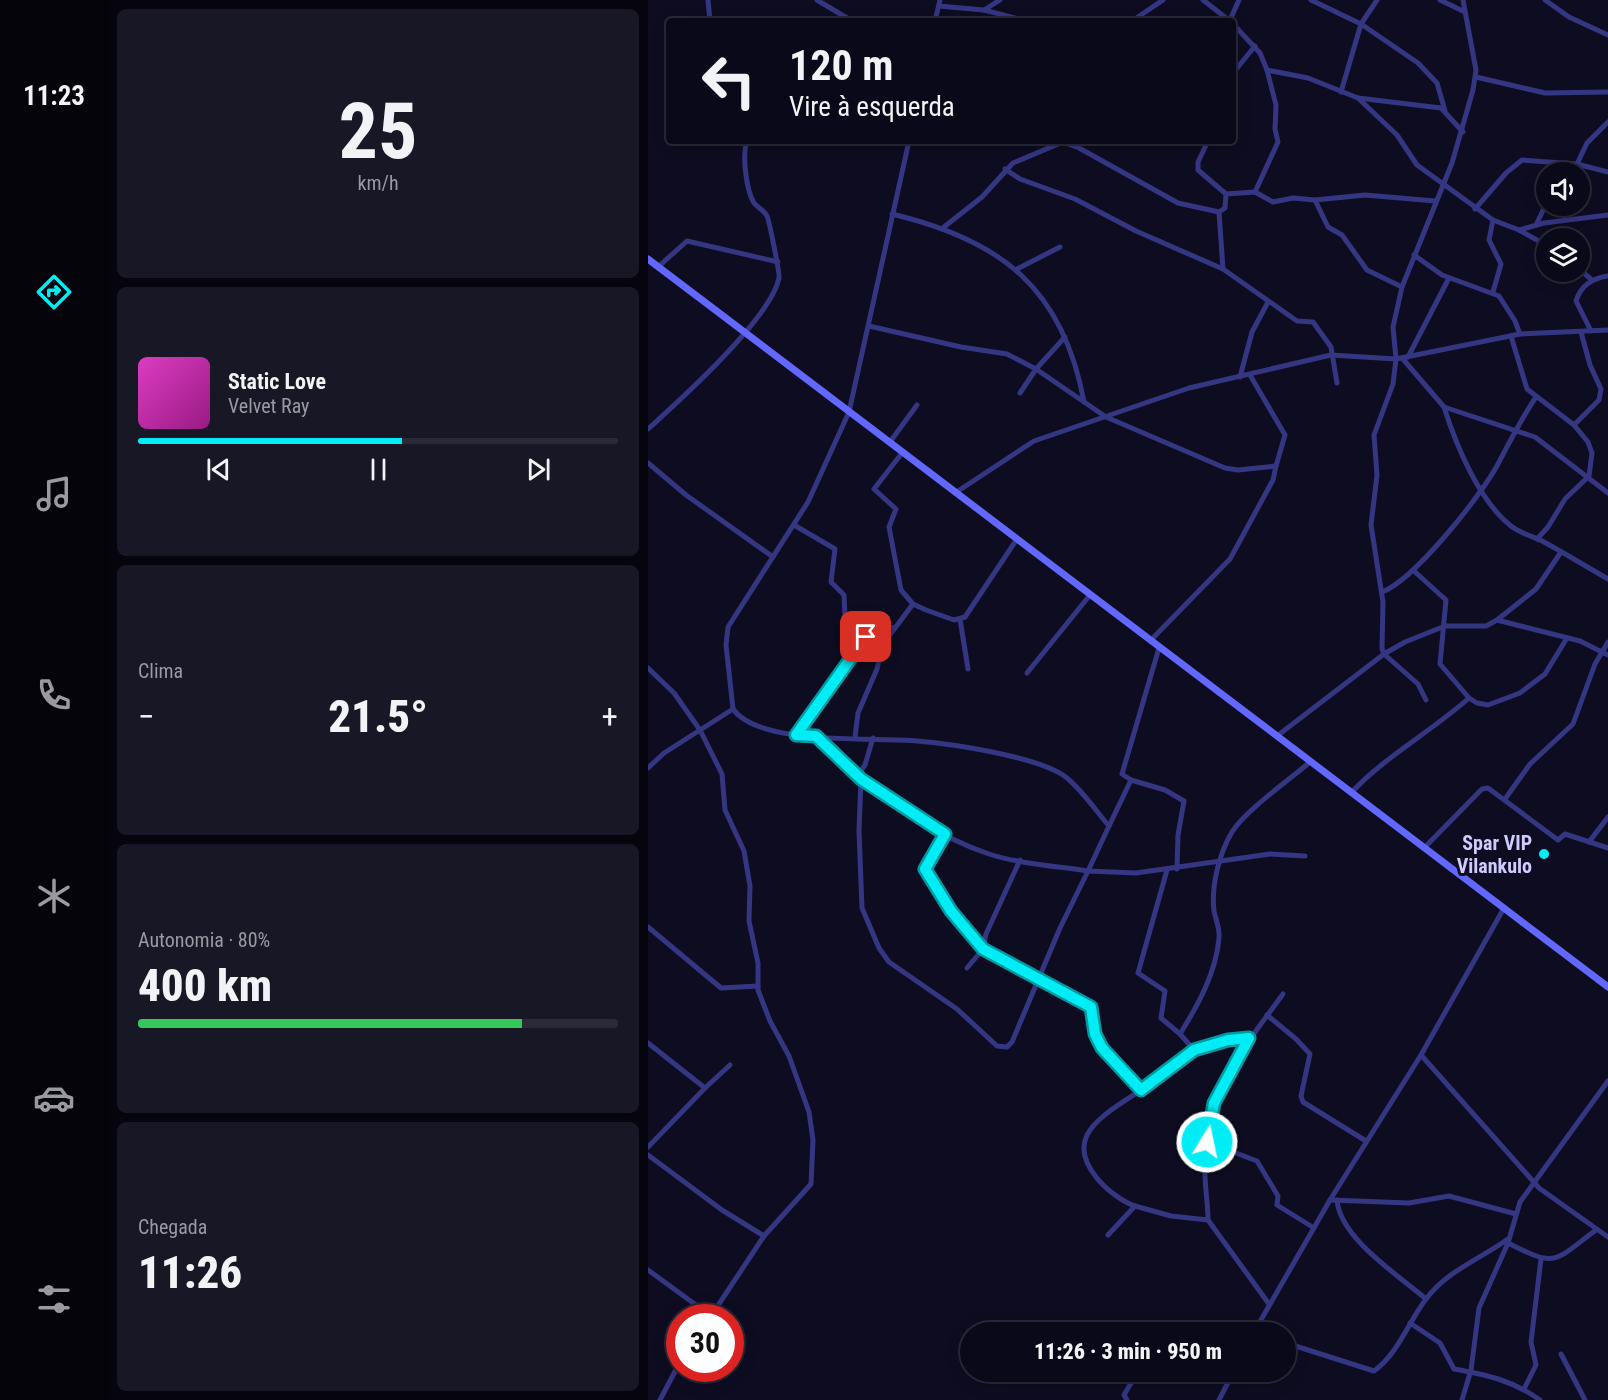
<!DOCTYPE html>
<html lang="pt">
<meta charset="utf-8">
<style>
:root{--surface:#0a0919;--page:#181726;--text:#f1f3f6;--muted:#999aa2;--line:#2a2a38;--accent:#00edf6}
body{margin:0;font-family:"Roboto Condensed",sans-serif;background:var(--page);color:var(--text);height:100vh;display:flex;flex-direction:column;font-size:22px;white-space:nowrap}
*{box-sizing:border-box;margin:0}
p{font-size:20px;color:var(--muted)}
.icon{flex:none;width:33px;height:33px;fill:none;stroke:currentColor;stroke-width:2;stroke-linecap:round;stroke-linejoin:round}
.map{position:relative;flex:1;overflow:hidden}
.details{display:flex;flex-direction:column;gap:9px;padding:9px;background:#06050e;width:540px}
.details>*{flex:none}
.guide{position:absolute;left:18px;top:18px;width:570px;height:126px;border-radius:6px;box-shadow:0 3px 15px #0003,0 0 0 2px var(--line);background:#0a0919;color:var(--text);overflow:hidden}
.tools{position:absolute;left:888px;top:162px;display:grid;gap:12px}
.tools a{display:grid;place-items:center;width:54px;height:54px;border-radius:50%;background:var(--surface);box-shadow:0 3px 15px #0003,0 0 0 2px var(--line);font-size:30px}
.speed{position:absolute;left:18px;top:1304px;display:flex;gap:12px;font-size:30px;font-weight:700;text-align:center}
.speed>*{display:grid;place-content:center;width:78px;height:78px;border-radius:50%;background:var(--surface);box-shadow:0 3px 15px #0003,0 0 0 2px var(--line);line-height:1}
.speed .limit{border:9px solid #d22;background:#fff;color:#111}
.pin{position:absolute;display:grid;place-items:center;width:51px;height:51px;color:#fff;margin:-26px;border-radius:12px;box-shadow:0 3px 9px #0006}
.me{position:absolute;width:66px;margin:-33px;rotate:10deg;stroke-linejoin:round;filter:drop-shadow(0 0 4px #0008)}
.turn{display:flex;align-items:center;gap:21px;height:126px;padding:0 24px;font-size:27px}
.turn .icon{width:78px;height:78px;stroke-width:2.5}
.turn b{display:block;font-size:42px;line-height:51px}
.big{font-size:45px;font-weight:800;line-height:1.1}
.details .tile{flex:1;display:flex;flex-direction:column;justify-content:center;gap:9px;min-width:0;padding:0 21px;border-radius:9px;background:var(--page)}
.details .dial{align-items:center;gap:0}
.dial b{font-size:78px;line-height:1}
.song{display:flex;align-items:center;gap:18px}
.cover{width:72px;height:72px;border-radius:9px;background:linear-gradient(135deg,hsl(310 70% 55%),hsl(310 70% 35%))}
.played{height:6px;border-radius:3px;background:linear-gradient(90deg,var(--accent) 55%,var(--line) 55%)}
.keys{display:flex;justify-content:space-around;direction:ltr}
.heat{display:flex;justify-content:space-between;align-items:center;font-size:33px;direction:ltr}
.charge{height:9px;border-radius:4px;background:linear-gradient(90deg,#34c759 80%,var(--line) 0)}
.trip{position:absolute;left:312px;top:1322px;width:336px;height:60px;border-radius:30px;background:var(--surface);box-shadow:0 3px 15px #0003,0 0 0 2px var(--line);font-weight:800;line-height:60px;text-align:center}
main{display:flex;flex:1;min-height:0}
.menu{display:flex;flex-direction:column;width:108px;justify-content:space-around;align-items:center;background:#04040a;color:var(--muted)}
.menu .icon{width:42px;height:42px}
.menu .selected{color:var(--accent)}
.menu b{font-size:27px;color:var(--text)}
.map>svg:first-child{display:block}
.lines{fill:none;stroke-linecap:round;stroke-linejoin:round}
.minor{stroke:#353682;stroke-width:5}
.secondary{stroke:#6268ff;stroke-width:7}
.route-casing{stroke:#009aa0;stroke-width:15}
.route{stroke:#00edf6;stroke-width:10}
.poi-dot{fill:#00edf6;stroke:#0e0c21;stroke-width:2}
.labels{text-anchor:middle;dominant-baseline:central;stroke-width:6;stroke-linejoin:round;paint-order:stroke}
.poi-label{font-size:20px;font-weight:bold;fill:#cecbff;stroke:#0e0c21;text-anchor:end}
</style>
<main>
<nav class="menu">
<b>11:23</b>
<svg class="icon selected" aria-label="directions" viewBox="0 0 24 24"><path d="M12 3l9 9-9 9-9-9zM9 14v-3h6M13 9l2 2-2 2"/></svg>
<svg class="icon" aria-label="music" viewBox="0 0 24 24"><path d="M9 18V5l10-2v13"/><circle cx="6" cy="18" r="3"/><circle cx="16" cy="16" r="3"/></svg>
<svg class="icon" aria-label="phone" viewBox="0 0 24 24"><path d="M5 4h4l2 5-3 2q2 4 5 5l2-3 5 2v4C11 20 4 13 5 4z"/></svg>
<svg class="icon" aria-label="climate" viewBox="0 0 24 24"><path d="M12 3v18M4 7l16 10M4 17L20 7"/></svg>
<svg class="icon" aria-label="car" viewBox="0 0 24 24"><path d="M5 17H2v-5l4-1 3-4h7l3 4 3 1v5h-3M9 17h6M6 11h13"/><circle cx="7" cy="17" r="2"/><circle cx="17" cy="17" r="2"/></svg>
<svg class="icon" aria-label="filters" viewBox="0 0 24 24"><path d="M4 7h16M4 17h16"/><circle cx="9" cy="7" r="2"/><circle cx="15" cy="17" r="2"/></svg>
</nav>
<section class="details">
<div class="tile dial"><b>25</b><p>km/h</p></div>
<div class="tile">
<div class="song"><i class="cover"></i><div><b>Static Love</b><p>Velvet Ray</p></div></div>
<div class="played"></div>
<div class="keys"><svg class="icon" aria-label="previous" viewBox="0 0 24 24"><path d="M18 5L8 12l10 7zM5 5v14"/></svg><svg class="icon" aria-label="pause" viewBox="0 0 24 24"><path d="M8 5v14M16 5v14"/></svg><svg class="icon" aria-label="next" viewBox="0 0 24 24"><path d="M6 5l10 7-10 7zM19 5v14"/></svg></div>
</div>
<div class="tile"><p>Clima</p>
<div class="heat"><a>−</a><b class="big">21.5°</b><a>+</a></div>
</div>
<div class="tile"><p>Autonomia · 80%</p><b class="big">400 km</b><div class="charge"></div></div>
<div class="tile"><p>Chegada</p><b class="big">11:26</b></div>
</section>
<div class="map">
<svg width="960" height="1400" viewBox="0 0 960 1400">
<rect width="100%" height="100%" fill="#0e0c21"/>
<g class="lines">
<g class="minor">
<path d="M60,0l2,21"/>
<path d="M169,0l35,21"/>
<path d="M555,0l27,21"/>
<path d="M663,0l50,24 57,39 19,20 8,28"/>
<path d="M792,0l25,12"/>
<path d="M897,0l24,17 39,18"/>
<path d="M291,6l45,4 39,10 35,1"/>
<path d="M336,10l16,-10"/>
<path d="M582,20l9,-20"/>
<path d="M287,21l5,-21"/>
<path d="M484,21l31,-21"/>
<path d="M585,24l27,29 7,17 9,35 -1,24 3,13 -23,50"/>
<path d="M619,70l41,8 50,20 83,10 22,24"/>
<path d="M585,73l22,-27"/>
<path d="M828,77l69,16 63,-1"/>
<path d="M693,92l20,-68 16,-24"/>
<path d="M710,98l39,37 20,30 76,55 26,10 25,-7 64,-8"/>
<path d="M560,141l-10,21v8l28,24"/>
<path d="M929,164l31,8"/>
<path d="M357,169l15,10 55,20 61,32 87,38 74,52 16,1 18,25 6,36"/>
<path d="M916,172l2,-9"/>
<path d="M667,200l50,-5 70,6"/>
<path d="M827,209l31,-36 16,-13 55,4 10,-21 21,-21"/>
<path d="M571,212l4,57"/>
<path d="M244,214c109,26 171,74 192,188"/>
<path d="M845,220l-4,20 12,24 -8,28"/>
<path d="M888,225l10,-21"/>
<path d="M296,227l38,-30 31,-34 50,-21 16,6 99,55 41,9 6,-4 1,-14 29,-2 18,10 20,-4 22,2 13,27 14,8 25,35 35,17"/>
<path d="M871,230l27,15"/>
<path d="M766,255l28,20 57,21 16,25 5,13"/>
<path d="M10,267l29,-26 91,21"/>
<path d="M369,269l43,-22"/>
<path d="M932,270l11,9"/>
<path d="M221,326l92,21 46,7 29,15 70,48 119,51 13,2 38,-4 -3,14 -43,79 -80,82"/>
<path d="M943,331l-15,-30c5,-16 17,-23 32,-25"/>
<path d="M863,336l16,53 47,36 14,17 4,11 -3,23 -24,23 -17,28 -11,12"/>
<path d="M760,357l41,-79"/>
<path d="M754,358l42,49 91,30 73,56"/>
<path d="M602,375l35,60 -9,31"/>
<path d="M592,377l12,-45 16,-30"/>
<path d="M372,393l16,-24 29,-32"/>
<path d="M796,407c12,38 35,94 67,119 10,8 22,10 33,16 22,12 43,25 64,37"/>
<path d="M926,425l25,-25 2,-11 -11,-24 -9,-33"/>
<path d="M0,429c32,-29 123,-111 131,-151 1,-4 -10,-58 -12,-62 -3,-6 -9,-8 -13,-13 -8,-13 -12,-48 -7,-62"/>
<path d="M242,442l27,-37"/>
<path d="M254,453l-28,36 22,20 -7,18 12,63 12,14 13,6 28,10 11,-3 52,-78"/>
<path d="M0,463l38,32 87,62"/>
<path d="M307,493l79,-52 155,-53 142,-33 65,4 124,-25 88,-4"/>
<path d="M146,525l41,24 -4,33 13,13 1,22 21,20"/>
<path d="M766,571l32,29 -6,64 29,34 8,5 11,2 32,-12 25,-19 22,-36"/>
<path d="M734,592c32,-12 99,-96 116,-128 12,-23 23,-45 38,-67"/>
<path d="M312,619l8,50"/>
<path d="M849,620l83,21 28,14"/>
<path d="M0,668l26,25 26,37 22,44 3,36 19,41 6,35 -1,35 9,42v27l12,31 19,35 20,56 4,28 -2,44 -47,52 -42,-26 -74,-55"/>
<path d="M379,673l63,-78"/>
<path d="M778,700l-8,-16 -34,-30 -2,-5 1,-47 -12,-77 6,-50 -3,-40 19,-51 3,-25 -3,-32 9,-40 50,-124 21,-73 3,-20 -13,-70"/>
<path d="M85,709c26,37 140,28 184,32 36,3 116,15 146,34 17,12 32,35 46,51l-21,45 48,2 134,-19 35,2"/>
<path d="M148,735l80,-110 6,-1 12,4"/>
<path d="M168,736c48,48 107,96 173,118 31,10 66,12 99,17l-28,57 -48,114 -5,5 -10,-1 -40,-37 -68,-47 -10,-14 -17,-40 -3,-77 2,-52"/>
<path d="M629,736l107,-82 21,-12 40,-16h41l11,-6 39,-31 25,-37"/>
<path d="M207,737l3,-24 19,-44 6,-25 30,-40"/>
<path d="M0,768l16,-15 69,-44 -7,-64 2,-18 80,-125 41,-90 60,-271"/>
<path d="M209,776l8,-11 8,-27"/>
<path d="M483,780l34,10 19,11 -6,34 -1,34"/>
<path d="M703,793c33,-36 81,-62 118,-95"/>
<path d="M857,799l25,-35 43,-40 22,-60 13,-22"/>
<path d="M461,826l22,-46 -9,-6 37,-126"/>
<path d="M297,834l-20,35 26,42 32,38 -16,19"/>
<path d="M941,842l19,-25"/>
<path d="M776,848l58,-59 6,-1 70,52 7,-6 43,14"/>
<path d="M372,860l-34,74 -3,15 108,58 4,27 7,14 39,42c-17,12 -44,26 -54,45 -14,29 25,63 48,71l-27,29"/>
<path d="M519,870l-29,103 27,18 -4,27 19,16"/>
<path d="M0,927l73,61 37,-2"/>
<path d="M619,1015l29,24 14,15 -9,42 2,6 63,39"/>
<path d="M0,1043l57,45 -57,59"/>
<path d="M546,1050l34,-10 21,-2"/>
<path d="M773,1055l118,133 69,49"/>
<path d="M57,1088l25,-23"/>
<path d="M493,1090l53,-40 -14,-16c18,-29 36,-61 39,-96 1,-9 -3,-18 -5,-27 -3,-25 5,-57 18,-79 13,-21 57,-52 78,-70"/>
<path d="M559,1142l50,19 21,35 -1,9 37,23"/>
<path d="M682,1200l79,3 40,-7 67,18"/>
<path d="M689,1200c3,38 61,75 89,99"/>
<path d="M487,1206l36,10 37,4c0,-18 -4,-37 -3,-56 3,-73 36,-113 78,-170"/>
<path d="M560,1220l61,84"/>
<path d="M860,1243c49,25 45,19 88,-13"/>
<path d="M0,1270l63,46 53,-80"/>
<path d="M762,1323l30,20 14,26c33,6 58,11 86,31"/>
<path d="M606,1332l76,-132 91,-145 83,-147"/>
<path d="M638,1343l88,28c24,-17 35,-50 52,-72 21,-28 54,-40 82,-60"/>
<path d="M913,1354l24,46"/>
<path d="M876,1389l12,-24 -5,-23 10,-83"/>
<path d="M12,1400l20,-38"/>
<path d="M479,1400l-3,-5 7,-12 12,-12"/>
<path d="M571,1400l15,-29"/>
<path d="M814,1400l9,-30 8,-62 29,-65 12,-41 88,-121"/>
</g>
<path class="secondary" d="M0,259l960,728"/>
</g>
<g class="lines">
<g class="route-casing">
<path id="route" d="M218,637l-70,98 20,1 45,43 84,55 -20,35 26,42 32,38 108,58 4,27 7,14 39,42 53,-40 34,-10 21,-2 -35,65 -7,39"/>
</g>
<use href="#route" class="route"/>
</g>
<circle class="poi-dot" cx="896" cy="854" r="6"/>
<g class="labels">
<g class="poi-label">
<text x="884" y="843">Spar VIP<tspan x="884" dy="23">Vilankulo</tspan></text>
</g>
</g>
</svg>
<div class="tools">
<a><svg class="icon" aria-label="sound" viewBox="0 0 24 24"><path d="M4 9h4l5-4v14l-5-4H4zM17 9q2 3 0 6"/></svg></a>
<a><svg class="icon" aria-label="layers" viewBox="0 0 24 24"><path d="M12 4l9 5-9 5-9-5zM3 14l9 5 9-5"/></svg></a>
</div>
<div class="speed"><div class="limit">30</div></div>
<div class="pin" style="left:218px;top:637px;background:#d93025"><svg class="icon" aria-label="arrive" viewBox="0 0 24 24"><path d="M6 21V4h12l-3 4 3 4H6"/></svg></div>
<svg class="me" style="left:559px;top:1142px" viewBox="-20 -20 40 40"><circle r="17" fill="#00edf6" stroke="#fff" stroke-width="3"/><path d="M0-11L8 9 0 5-8 9z" fill="#fff"/></svg>
<div class="trip">11:26 · 3 min · 950 m</div>
<div class="guide">
<div class="turn"><svg class="icon" aria-label="left" viewBox="0 0 24 24"><path d="M17 20v-9H6M10 6l-5 5 5 5"/></svg><div><b>120 m</b>Vire à esquerda</div></div>
</div>
</div>
</main>
